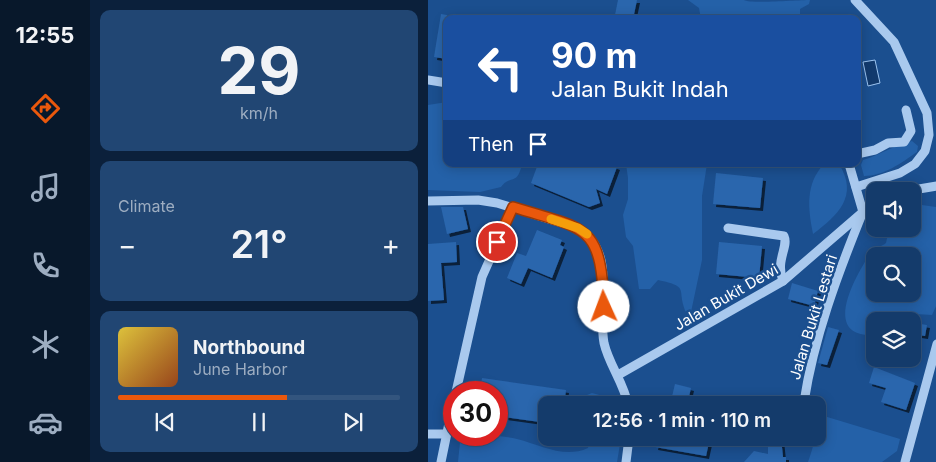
<!DOCTYPE html>
<meta charset="utf-8">
<style>
:root{--surface:#143b6b;--page:#214673;--text:#f1f3f6;--muted:#9dadc1;--line:#33557e;--accent:#ea580c}
body{margin:0;font-family:Inter,sans-serif;background:var(--page);color:var(--text);height:100vh;display:flex;flex-direction:column;font-size:19px;white-space:nowrap}
*{box-sizing:border-box;margin:0}
p{font-size:16px;color:var(--muted)}
.icon{flex:none;width:28px;height:28px;fill:none;stroke:currentColor;stroke-width:2;stroke-linecap:round;stroke-linejoin:round}
.map{position:relative;flex:1;overflow:hidden}
.panel{display:flex;flex-direction:column;gap:10px;padding:10px;background:#0b203b;width:338px}
.panel>*{flex:none}
.hud{position:absolute;left:15px;top:15px;width:418px;height:152px;border-radius:10px;box-shadow:0 2px 12px #0003,0 0 0 1px var(--line);background:#1a4fa0;color:#fff;overflow:hidden}
.buttons{position:absolute;left:438px;top:182px;display:grid;gap:10px}
.buttons a{display:grid;place-items:center;width:55px;height:55px;border-radius:10px;background:var(--surface);box-shadow:0 2px 12px #0003,0 0 0 1px var(--line);font-size:25px}
.speed{position:absolute;left:15px;top:381px;display:flex;gap:10px;font-size:25px;font-weight:700;text-align:center}
.speed>*{display:grid;place-content:center;width:65px;height:65px;border-radius:50%;background:var(--surface);box-shadow:0 2px 12px #0003,0 0 0 1px var(--line);line-height:1}
.speed .limit{border:8px solid #d22;background:#fff;color:#111}
.pin{position:absolute;display:grid;place-items:center;width:42px;height:42px;color:#fff;margin:-21px;border:2px solid #fff;border-radius:50%;box-shadow:0 1px 5px #0007}
.me{position:absolute;width:55px;margin:-28px;rotate:358deg;stroke-linejoin:round;filter:drop-shadow(0 0 4px #0008)}
.turn{display:flex;align-items:center;gap:18px;height:105px;padding:0 25px;font-size:22px}
.turn .icon{width:65px;height:65px;stroke-width:2.5}
.turn b{display:block;font-size:35px;line-height:42px}
.then{display:flex;align-items:center;height:48px;padding:0 25px;background:#0003;gap:10px;font-size:19px}
.big{font-size:38px;font-weight:600;line-height:1.1}
.panel .widget{flex:1;display:flex;flex-direction:column;justify-content:center;gap:8px;min-width:0;padding:0 18px;border-radius:10px;background:var(--page)}
.panel .dial{align-items:center;gap:0}
.dial b{font-size:65px;line-height:1}
.song{display:flex;align-items:center;gap:15px}
.cover{width:60px;height:60px;border-radius:8px;background:linear-gradient(135deg,hsl(50 70% 55%),hsl(20 70% 35%))}
.played{height:5px;border-radius:2px;background:linear-gradient(90deg,var(--accent) 60%,var(--line) 60%)}
.keys{display:flex;justify-content:space-around;direction:ltr}
.heat{display:flex;justify-content:space-between;align-items:center;font-size:28px;direction:ltr}
.trip{position:absolute;left:110px;top:396px;width:288px;height:50px;border-radius:10px;background:var(--surface);box-shadow:0 2px 12px #0003,0 0 0 1px var(--line);font-weight:600;line-height:50px;text-align:center}
main{display:flex;flex:1;min-height:0}
.menu{display:flex;flex-direction:column;width:90px;justify-content:space-around;align-items:center;background:#08182b;color:var(--muted)}
.menu .icon{width:35px;height:35px}
.menu .selected{color:var(--accent)}
.menu b{font-size:22px;color:var(--text)}
.map>svg:first-child{display:block}
.green{fill:#2461a8;fill-rule:evenodd}
.water{fill:#123a6d;stroke:#9cc4f0}
.building{fill:#2a66ad;filter:url(#shadow)}
.lines{fill:none;stroke-linecap:round;stroke-linejoin:round}
.minor{stroke:#a9c9ee;stroke-width:9}
.route-casing{stroke:#983908;stroke-width:12}
.route{stroke:#ea580c;stroke-width:9}
.slow{stroke:#f59e0b;stroke-width:9}
.labels{text-anchor:middle;dominant-baseline:central;stroke-width:5;stroke-linejoin:round;paint-order:stroke}
.street-label{font-size:15px;fill:#fff;stroke:#1b4f8f}
</style>
<main>
<nav class="menu">
<b>12:55</b>
<svg class="icon selected" aria-label="directions" viewBox="0 0 24 24"><path d="M12 3l9 9-9 9-9-9zM9 14v-3h6M13 9l2 2-2 2"/></svg>
<svg class="icon" aria-label="music" viewBox="0 0 24 24"><path d="M9 18V5l10-2v13"/><circle cx="6" cy="18" r="3"/><circle cx="16" cy="16" r="3"/></svg>
<svg class="icon" aria-label="phone" viewBox="0 0 24 24"><path d="M5 4h4l2 5-3 2q2 4 5 5l2-3 5 2v4C11 20 4 13 5 4z"/></svg>
<svg class="icon" aria-label="climate" viewBox="0 0 24 24"><path d="M12 3v18M4 7l16 10M4 17L20 7"/></svg>
<svg class="icon" aria-label="car" viewBox="0 0 24 24"><path d="M5 17H2v-5l4-1 3-4h7l3 4 3 1v5h-3M9 17h6M6 11h13"/><circle cx="7" cy="17" r="2"/><circle cx="17" cy="17" r="2"/></svg>
</nav>
<section class="panel">
<div class="widget dial"><b>29</b><p>km/h</p></div>
<div class="widget"><p>Climate</p>
<div class="heat"><a>−</a><b class="big">21°</b><a>+</a></div>
</div>
<div class="widget">
<div class="song"><i class="cover"></i><div><b>Northbound</b><p>June Harbor</p></div></div>
<div class="played"></div>
<div class="keys"><svg class="icon" aria-label="previous" viewBox="0 0 24 24"><path d="M18 5L8 12l10 7zM5 5v14"/></svg><svg class="icon" aria-label="pause" viewBox="0 0 24 24"><path d="M8 5v14M16 5v14"/></svg><svg class="icon" aria-label="next" viewBox="0 0 24 24"><path d="M6 5l10 7-10 7zM19 5v14"/></svg></div>
</div>
</section>
<div class="map">
<svg width="509" height="462" viewBox="0 0 509 462">
<defs>
<filter id="shadow"><feDropShadow dx="3" dy="3" stdDeviation="0" flood-color="#0009"/></filter>
</defs>
<rect width="100%" height="100%" fill="#1b4f8f"/>
<g class="green">
<path d="M260,0h56c6,4 54,0 66,0l-1,4 -9,5v6l-5,4h-94l-2,-11z"/>
<path d="M19,102v62h75c-5,23 -12,10 -21,23l-21,5 -52,-2v-85z"/>
<path d="M484,141l6,5 -1,6c-16,11 -33,24 -53,24l-3,-11 2,-5c17,-5 31,-15 49,-19z"/>
<path d="M198,164h81l-5,32v64l-11,52h-5c-10,-23 5,-25 -28,-32l-8,9h-11l-6,-43 -7,-9 -3,-22 5,-16v-21z"/>
<path d="M396,164h15c20,32 -1,51 -26,70 -5,-25 -8,-50 11,-70z"/>
<path d="M494,205l14,2 1,97 -5,11 -32,-2 -17,2 -9,6 -8,14c-43,-4 -8,-63 4,-81 4,-6 11,-7 16,-11l3,-14h23v-19zM484,256v38h-38v-38z"/>
<path d="M164,393l26,7 2,5h-37l4,-10z"/>
<path d="M396,416l76,23 -3,12 -15,11h-74c6,-16 8,-31 16,-46z"/>
<path d="M38,435c16,0 34,0 51,4 24,6 47,20 71,9l2,-10h31l-4,24h-159l2,-20z"/>
</g>
<path class="water" d="M447,60l5,23 -12,3 -5,-24z"/>
<g class="building">
<path d="M190,0h19l-4,19 -18,-4z"/>
<path d="M13,14l6,1v44l-13,-2z"/>
<path d="M110,164h71l8,3 -10,27 -11,-5 4,14 -11,4 -58,-24z"/>
<path d="M288,173l47,5 -3,30 -47,-4z"/>
<path d="M13,207h22l5,22 -21,5z"/>
<path d="M109,230l25,10 -2,5 4,2 -12,31 -24,-10 -7,16 -14,-6 10,-25 9,3z"/>
<path d="M28,242l1,20 -16,1 3,37 -16,1v-57z"/>
<path d="M291,242l43,4 -3,32 -43,-4z"/>
<path d="M364,283l26,8 -4,15 -26,-7z"/>
<path d="M486,323l13,2 -2,11 -13,-2z"/>
<path d="M400,327l11,3 -12,35 -9,-2z"/>
<path d="M446,367l41,16 -9,27 -25,-8 5,-14 -17,-5z"/>
<path d="M54,378l84,12 -2,15h-17v18l-50,-7v-24h-17z"/>
<path d="M247,384l16,4 -4,17h-17z"/>
<path d="M229,438h53l-4,18 -51,-9z"/>
<path d="M340,438h13l2,19h3v5h-42l10,-11 14,3z"/>
</g>
<g class="lines">
<g class="minor">
<path d="M427,0l39,42 33,71 2,22 -4,16 -10,13 -15,9 -44,14"/>
<path d="M0,80l19,3"/>
<path d="M429,154l18,-4 13,-7 16,-1 7,-11 -5,-21"/>
<path d="M421,164l14,48"/>
<path d="M479,191l30,-5"/>
<path d="M0,201l50,-1 19,3 81,25c40,24 19,78 26,115 5,22 20,40 24,62"/>
<path d="M300,228l56,8c5,11 -9,24 -1,45"/>
<path d="M190,375l165,-94 80,-69 11,-6"/>
<path d="M28,392l26,-115 31,-70"/>
<path d="M376,402c10,-65 33,-126 58,-188"/>
<path d="M0,434h18"/>
<path d="M13,462l13,-63"/>
<path d="M198,462l3,-24"/>
<path d="M477,462l32,-118"/>
</g>
</g>
<g class="lines">
<g class="route-casing">
<path id="route" d="M69,242l16,-35c73,23 88,15 91,100"/>
</g>
<use href="#route" class="route"/>
<path class="slow" d="M123,219l27,9 9,6"/>
</g>
<g class="labels">
<g class="street-label">
<text transform="translate(298 297) rotate(-30)">Jalan Bukit Dewi</text>
<text transform="translate(385 317) rotate(-73)">Jalan Bukit Lestari</text>
</g>
</g>
</svg>
<div class="buttons">
<a><svg class="icon" aria-label="sound" viewBox="0 0 24 24"><path d="M4 9h4l5-4v14l-5-4H4zM17 9q2 3 0 6"/></svg></a>
<a><svg class="icon" aria-label="search" viewBox="0 0 24 24"><circle cx="10" cy="10" r="6"/><path d="M15 15l6 6"/></svg></a>
<a><svg class="icon" aria-label="layers" viewBox="0 0 24 24"><path d="M12 4l9 5-9 5-9-5zM3 14l9 5 9-5"/></svg></a>
</div>
<div class="speed"><div class="limit">30</div></div>
<div class="pin" style="left:69px;top:242px;background:#d93025"><svg class="icon" aria-label="arrive" viewBox="0 0 24 24"><path d="M6 21V4h12l-3 4 3 4H6"/></svg></div>
<svg class="me" style="left:176px;top:307px" viewBox="-20 -20 40 40"><circle r="19" fill="#fff"/><path d="M0-13L10 11 0 6-10 11z" fill="#ea580c"/></svg>
<div class="trip">12:56 · 1 min · 110 m</div>
<div class="hud">
<div class="turn"><svg class="icon" aria-label="left" viewBox="0 0 24 24"><path d="M17 20v-9H6M10 6l-5 5 5 5"/></svg><div><b>90 m</b>Jalan Bukit Indah</div></div>
<div class="then">Then<svg class="icon" aria-label="arrive" viewBox="0 0 24 24"><path d="M6 21V4h12l-3 4 3 4H6"/></svg></div>
</div>
</div>
</main>
